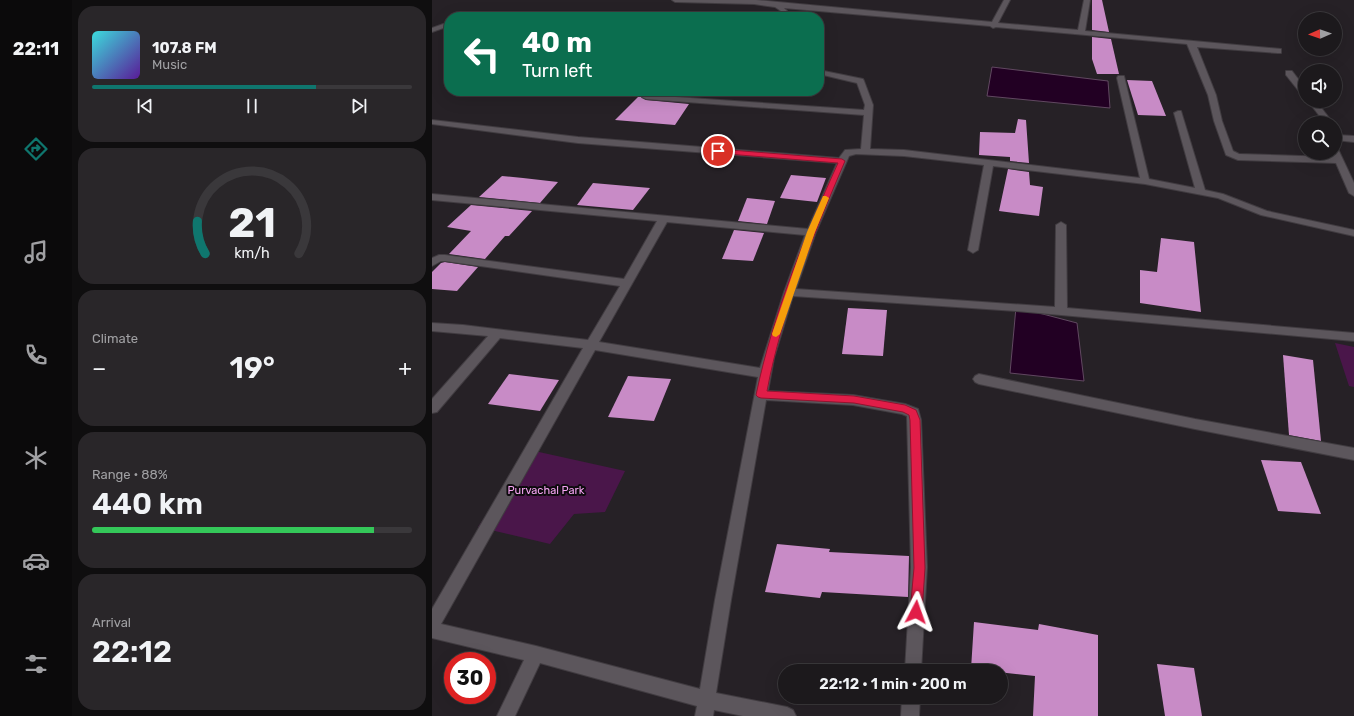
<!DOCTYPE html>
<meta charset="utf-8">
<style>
:root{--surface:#1c191c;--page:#292629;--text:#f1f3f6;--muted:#a0a0a3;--line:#3a383b;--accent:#0f766e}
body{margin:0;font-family:Rubik,sans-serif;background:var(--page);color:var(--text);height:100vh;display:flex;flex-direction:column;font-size:15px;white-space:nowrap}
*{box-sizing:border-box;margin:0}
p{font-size:13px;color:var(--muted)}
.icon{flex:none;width:22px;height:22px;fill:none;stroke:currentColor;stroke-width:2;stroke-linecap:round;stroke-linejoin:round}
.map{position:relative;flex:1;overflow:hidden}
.sheet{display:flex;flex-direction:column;gap:6px;padding:6px;background:#0f0e0f;width:360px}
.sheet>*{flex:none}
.guide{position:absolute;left:12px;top:12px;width:380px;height:84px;border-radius:16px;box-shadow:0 4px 16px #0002,0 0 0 1px var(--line);background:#0b6e4f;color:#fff;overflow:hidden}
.needle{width:26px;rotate:268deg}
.buttons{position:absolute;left:866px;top:12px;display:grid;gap:8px}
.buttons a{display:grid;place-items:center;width:44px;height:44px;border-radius:50%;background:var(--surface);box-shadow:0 4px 16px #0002,0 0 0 1px var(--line);font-size:20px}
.speed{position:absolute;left:12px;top:652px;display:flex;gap:8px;font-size:20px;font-weight:700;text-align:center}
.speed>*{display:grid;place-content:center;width:52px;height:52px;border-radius:50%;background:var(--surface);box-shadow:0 4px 16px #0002,0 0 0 1px var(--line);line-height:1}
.speed .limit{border:6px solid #d22;background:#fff;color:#111}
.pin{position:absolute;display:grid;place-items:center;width:34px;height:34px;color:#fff;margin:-17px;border:2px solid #fff;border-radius:50%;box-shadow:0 1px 4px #0007}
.me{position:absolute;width:44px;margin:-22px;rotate:4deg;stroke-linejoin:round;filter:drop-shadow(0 0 3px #0008)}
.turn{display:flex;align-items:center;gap:14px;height:84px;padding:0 12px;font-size:18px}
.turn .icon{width:52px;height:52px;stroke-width:2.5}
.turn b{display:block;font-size:28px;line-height:34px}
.big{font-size:30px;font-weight:600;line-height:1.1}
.sheet .tile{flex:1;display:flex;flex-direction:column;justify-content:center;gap:6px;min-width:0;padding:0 14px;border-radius:16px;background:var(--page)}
.sheet .dial{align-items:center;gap:0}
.dial svg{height:104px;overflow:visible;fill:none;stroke:var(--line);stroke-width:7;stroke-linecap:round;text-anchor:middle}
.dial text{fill:var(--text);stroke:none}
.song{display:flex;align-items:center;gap:12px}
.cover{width:48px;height:48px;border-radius:6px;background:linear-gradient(135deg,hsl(180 70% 55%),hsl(270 70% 35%))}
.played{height:4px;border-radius:2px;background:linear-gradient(90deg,var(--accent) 70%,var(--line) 70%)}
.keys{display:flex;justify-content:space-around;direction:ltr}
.heat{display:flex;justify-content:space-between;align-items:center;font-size:22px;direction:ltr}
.charge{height:6px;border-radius:3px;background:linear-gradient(90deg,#34c759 88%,var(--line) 0)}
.trip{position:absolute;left:346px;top:664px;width:230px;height:40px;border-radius:20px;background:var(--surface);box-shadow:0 4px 16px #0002,0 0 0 1px var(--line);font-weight:600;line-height:40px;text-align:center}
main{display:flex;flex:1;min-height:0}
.dock{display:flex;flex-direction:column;width:72px;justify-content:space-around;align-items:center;background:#0b0a0b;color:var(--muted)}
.dock .icon{width:28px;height:28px}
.dock .selected{color:var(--accent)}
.dock b{font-size:18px;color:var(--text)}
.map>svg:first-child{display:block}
.green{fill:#4a164a}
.water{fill:#220023;stroke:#614861}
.building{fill:#c88bc6}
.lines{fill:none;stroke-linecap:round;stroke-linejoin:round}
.minor-casing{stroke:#413c41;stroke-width:2}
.minor{fill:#5c565c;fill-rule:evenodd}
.route{fill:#e11d48;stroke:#92132f}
.slow{fill:#f59e0b}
.labels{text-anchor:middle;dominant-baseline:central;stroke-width:4;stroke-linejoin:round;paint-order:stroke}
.park-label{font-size:11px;fill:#f6a4f3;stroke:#0e0b0e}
</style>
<main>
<nav class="dock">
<b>22:11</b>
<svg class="icon selected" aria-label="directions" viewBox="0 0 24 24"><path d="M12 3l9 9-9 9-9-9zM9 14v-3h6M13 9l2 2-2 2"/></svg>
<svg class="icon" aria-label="music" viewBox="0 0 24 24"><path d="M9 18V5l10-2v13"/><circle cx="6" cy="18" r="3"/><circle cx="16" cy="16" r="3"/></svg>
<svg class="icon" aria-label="phone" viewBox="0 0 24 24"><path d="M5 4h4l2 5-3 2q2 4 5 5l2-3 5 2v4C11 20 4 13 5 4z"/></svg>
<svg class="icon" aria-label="climate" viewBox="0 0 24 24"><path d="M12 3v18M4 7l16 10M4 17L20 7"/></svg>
<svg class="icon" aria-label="car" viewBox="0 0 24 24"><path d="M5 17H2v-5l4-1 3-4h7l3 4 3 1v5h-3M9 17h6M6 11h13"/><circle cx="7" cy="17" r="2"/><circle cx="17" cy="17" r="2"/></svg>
<svg class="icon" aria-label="filters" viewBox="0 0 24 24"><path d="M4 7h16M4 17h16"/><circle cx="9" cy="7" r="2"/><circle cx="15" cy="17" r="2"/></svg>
</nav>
<section class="sheet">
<div class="tile">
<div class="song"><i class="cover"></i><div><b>107.8 FM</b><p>Music</p></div></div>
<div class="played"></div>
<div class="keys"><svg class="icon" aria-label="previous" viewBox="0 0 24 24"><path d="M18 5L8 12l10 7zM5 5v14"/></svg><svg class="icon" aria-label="pause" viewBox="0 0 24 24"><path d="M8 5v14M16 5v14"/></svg><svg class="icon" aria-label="next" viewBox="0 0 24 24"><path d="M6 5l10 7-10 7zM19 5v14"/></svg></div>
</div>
<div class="tile dial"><svg viewBox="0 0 100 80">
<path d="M14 69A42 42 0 1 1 86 69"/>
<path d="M14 69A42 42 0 0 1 8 44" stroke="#0f766e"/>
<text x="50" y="56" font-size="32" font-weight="700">21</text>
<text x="50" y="72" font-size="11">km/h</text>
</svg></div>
<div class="tile"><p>Climate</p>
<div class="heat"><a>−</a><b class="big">19°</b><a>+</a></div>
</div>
<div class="tile"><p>Range · 88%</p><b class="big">440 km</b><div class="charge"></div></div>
<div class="tile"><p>Arrival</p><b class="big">22:12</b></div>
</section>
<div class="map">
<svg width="922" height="716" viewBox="0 0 922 716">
<rect width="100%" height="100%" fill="#262126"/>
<g class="green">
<path d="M903,343l19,4v40l-5,-1z"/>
<path d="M98,450l95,21 -20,41 -31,2 -24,30 -72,-17z"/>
</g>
<g class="water">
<path d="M560,67l116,14 2,27 -123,-12z"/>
<path d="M584,307l61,16 7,58 -74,-8z"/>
</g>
<g class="building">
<path d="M660,0h10l7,32 -17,-2z"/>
<path d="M660,37l19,2 8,35h-22l-5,-15z"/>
<path d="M695,80l25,1 14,35 -28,-1z"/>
<path d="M212,91h54l-4,6 -48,-3 -5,2 5,4 43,4 -14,21 -60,-5z"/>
<path d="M586,119l8,1 3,43 -19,-2v-4l-31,-2 1,-23 35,1z"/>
<path d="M576,169l21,3 1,13 13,2 -4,29 -40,-5z"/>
<path d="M359,175l35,3 -9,24 -37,-4z"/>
<path d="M70,176l21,2 35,4 -18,21 -61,-6z"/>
<path d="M161,183l57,5 -17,22 -56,-5z"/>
<path d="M315,198l28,3 -8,23 -29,-3z"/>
<path d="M39,205l61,6 -23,25h-4l-20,23 -36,-5 22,-23 -24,-4z"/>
<path d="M302,230l30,3 -11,28 -31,-2z"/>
<path d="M729,238l33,4 7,70 -61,-9v-33l17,2z"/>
<path d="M13,262l33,5 -21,24 -25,-2v-17l9,-9z"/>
<path d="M416,308l39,2 -4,46 -41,-2z"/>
<path d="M851,355l30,5 8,81 -32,-6z"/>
<path d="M77,374l50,6 -19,31 -52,-7z"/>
<path d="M196,376l43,3 -17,42 -46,-4z"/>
<path d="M829,460l40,2 20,52 -43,-3z"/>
<path d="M345,544l53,5 -1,3 80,4 -1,41 -86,-5 -2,6 -55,-6z"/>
<path d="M542,622l64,8 1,-6 59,11v81h-65l2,-40 -64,-7z"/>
<path d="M725,664l37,4 8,48h-37z"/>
</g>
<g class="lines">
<g class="minor-casing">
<g id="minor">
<path d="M240,0h84l236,22 12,-22h6l-12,23 80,7 6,-30h6l-5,31 196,18v4h-3l-81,-6 19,48 6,26 11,30 6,3 94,3 -1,-4h3v-5l3,1 16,34v13l-5,-3 -13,-30 -98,-3 -12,-5 -12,-34 -6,-26 -21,-51 -191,-17 -3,1 -3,-2 -206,-18 3,3 -1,6h-6l1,-6 -6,-4 -21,-3 -79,-2z"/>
<path d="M17,22v4l-17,6v-4z"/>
<path d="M387,70l44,9 1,2 9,24 -3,44 34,1 236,28 -23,-100 1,-2h6l25,103 46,9 -21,-75 4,-2h3l24,79 18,4 44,17 87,19v6l-93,-21 -43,-17 -73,-14 -152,-18 -15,84 -5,3 -5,-3 16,-85 -80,-9 -48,-2 -7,2 -33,76 -20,57 259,18 1,-82 5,-3 5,3 1,83 287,25v8l-338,-30 -223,-15 -19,62 -6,33 85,4 52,9 13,5 3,11 6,147 -6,104h-16l6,-104 -4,-151 -5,-2 -49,-9 -87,-5 -35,200 -15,93 71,14 6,3 3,6h-53l-29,-6 -1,6h-18l2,-10 -157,-43 -25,53h-18l27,-56 -92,-22v-29l151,-261 -83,-10 -63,74 -5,1v-14l56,-63 -56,-5v-8l31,2 125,15 32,-54 -175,-25h-4l-9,5v-8l7,-3h6l179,24 33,-58 -225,-21v-6l376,35 29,-66 -259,-20 -146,-19v-4l146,17 261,21 6,-8 16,-1 3,-34 -218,-16 -4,-2 4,-2 218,15 1,-5 -8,-22 -38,-9zM235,222l138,13 -21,57 -24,76 -161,-26zM163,350l163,27 -43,223 -15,89 -164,-43 -95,-22z"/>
<path d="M854,71h6l13,17v7h-3l-16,-20z"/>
<path d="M876,101h8l17,22h-8z"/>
<path d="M905,135l17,1v6l-19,-2v-4z"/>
<path d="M547,374l216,45 159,29v12l-159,-31 -216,-45 -4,-2 -2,-3 2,-3z"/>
<path d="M470,697h18l-1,19h-18z"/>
</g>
</g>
<use href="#minor" class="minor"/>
</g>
<path class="route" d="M286,149l124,10 3,2c-32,75 -63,150 -78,230l87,5 51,9 11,5 4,10 5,148 -3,44 -1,4 -5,2 -4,-2 -2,-4 4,-44 -4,-148 -1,-5 -6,-3 -49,-9 -93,-5 -3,-1 -2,-2c17,-81 48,-157 82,-232l-123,-10v-3z"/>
<path class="slow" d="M391,196h3l3,2 -14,34 -35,102 -4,3 -3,-1 -1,-2 35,-102z"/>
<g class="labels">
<g class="park-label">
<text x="114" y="490">Purvachal Park</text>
</g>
</g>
</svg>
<div class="buttons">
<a><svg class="needle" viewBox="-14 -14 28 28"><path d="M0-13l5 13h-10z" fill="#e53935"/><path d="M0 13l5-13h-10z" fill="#a0a0a3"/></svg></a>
<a><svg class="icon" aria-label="sound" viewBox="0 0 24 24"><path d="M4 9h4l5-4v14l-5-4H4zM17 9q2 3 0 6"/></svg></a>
<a><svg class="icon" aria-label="search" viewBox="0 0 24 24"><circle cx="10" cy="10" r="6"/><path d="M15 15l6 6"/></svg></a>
</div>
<div class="speed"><div class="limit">30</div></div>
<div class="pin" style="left:286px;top:151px;background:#d93025"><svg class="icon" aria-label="arrive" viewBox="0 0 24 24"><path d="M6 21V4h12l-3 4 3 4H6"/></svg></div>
<svg class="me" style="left:484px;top:612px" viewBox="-20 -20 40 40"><path d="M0-17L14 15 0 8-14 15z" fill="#e11d48" stroke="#fff" stroke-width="4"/></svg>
<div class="trip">22:12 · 1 min · 200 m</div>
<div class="guide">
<div class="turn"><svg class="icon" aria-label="left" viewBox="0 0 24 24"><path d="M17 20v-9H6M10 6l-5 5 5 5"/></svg><div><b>40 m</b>Turn left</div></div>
</div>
</div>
</main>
